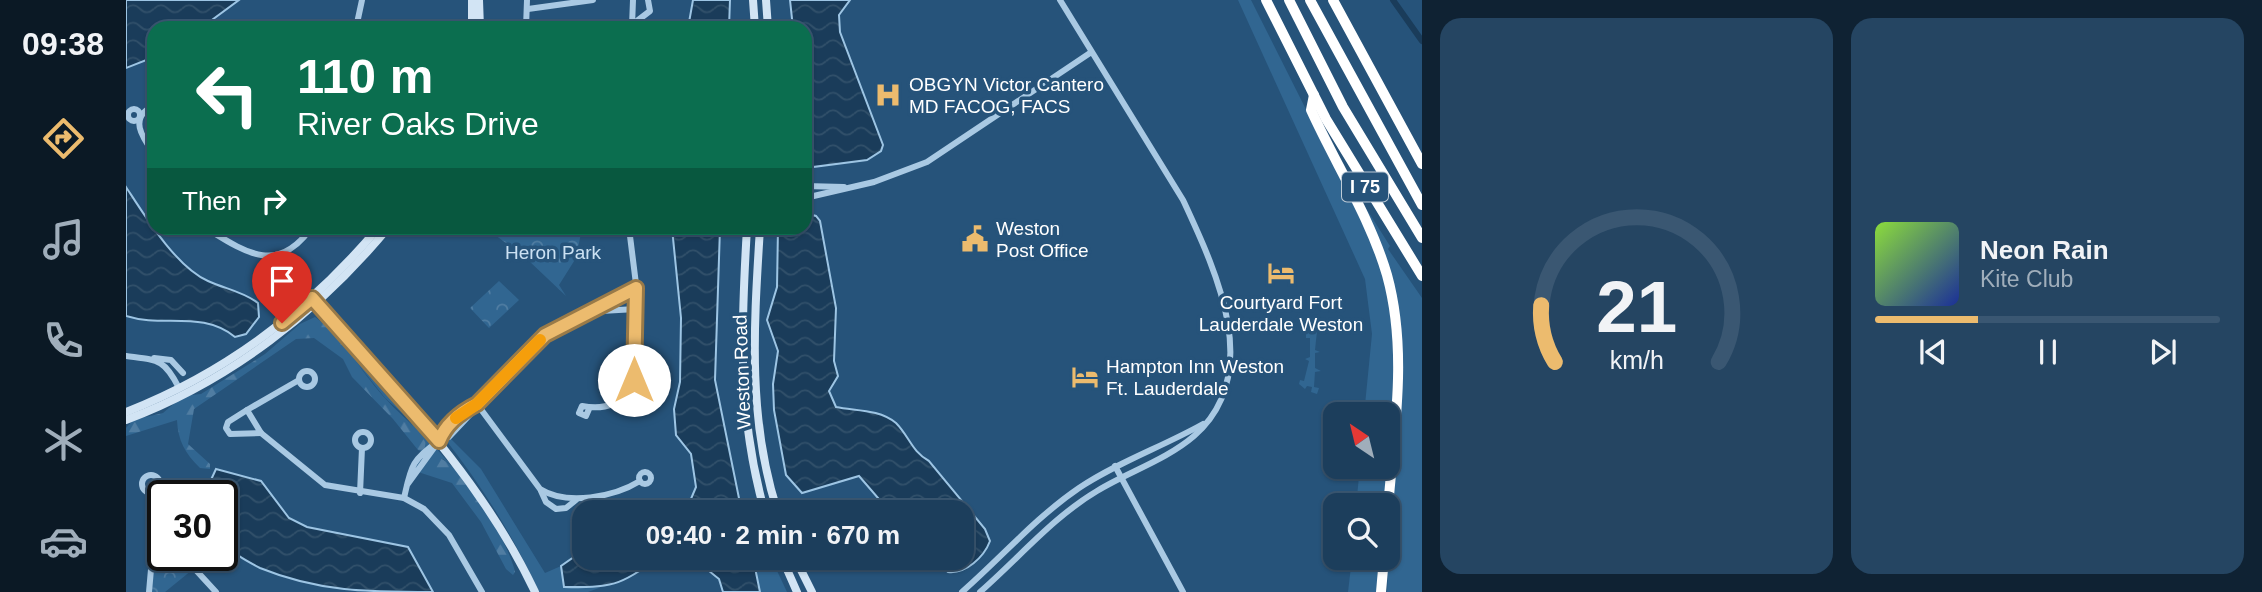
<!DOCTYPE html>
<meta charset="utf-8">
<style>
:root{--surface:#1c3e5c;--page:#254562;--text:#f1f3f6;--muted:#a0aebb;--line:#3a5772;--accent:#ecbb6e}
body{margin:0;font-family:Arial,sans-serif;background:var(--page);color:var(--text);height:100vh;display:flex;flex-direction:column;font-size:26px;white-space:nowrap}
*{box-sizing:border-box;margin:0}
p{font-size:23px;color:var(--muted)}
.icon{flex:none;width:38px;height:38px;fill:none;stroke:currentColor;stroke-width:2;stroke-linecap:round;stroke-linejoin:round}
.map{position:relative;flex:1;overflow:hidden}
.drawer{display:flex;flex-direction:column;gap:18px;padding:18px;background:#0f2233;width:840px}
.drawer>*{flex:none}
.top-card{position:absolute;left:21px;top:21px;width:665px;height:214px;border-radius:21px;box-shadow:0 2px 5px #0004,0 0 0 2px var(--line);background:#0b6e4f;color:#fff;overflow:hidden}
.needle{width:46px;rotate:325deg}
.controls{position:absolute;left:1197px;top:402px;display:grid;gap:14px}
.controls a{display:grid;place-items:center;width:77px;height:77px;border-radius:14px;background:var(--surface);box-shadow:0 2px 5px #0004,0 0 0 2px var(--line);font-size:35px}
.speed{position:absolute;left:21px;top:480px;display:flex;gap:14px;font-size:35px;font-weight:700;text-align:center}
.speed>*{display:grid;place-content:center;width:91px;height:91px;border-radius:50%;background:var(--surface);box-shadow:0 2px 5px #0004,0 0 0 2px var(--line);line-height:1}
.speed .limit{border:4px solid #111;border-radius:10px;background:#fff;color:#111}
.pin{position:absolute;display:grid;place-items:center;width:60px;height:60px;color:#fff;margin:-72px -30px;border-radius:50% 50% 50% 0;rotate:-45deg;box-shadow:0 0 7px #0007}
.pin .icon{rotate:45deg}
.me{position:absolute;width:77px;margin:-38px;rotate:0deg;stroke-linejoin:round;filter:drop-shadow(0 0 5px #0008)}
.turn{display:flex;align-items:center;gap:24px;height:147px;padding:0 35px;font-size:32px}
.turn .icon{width:91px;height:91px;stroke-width:2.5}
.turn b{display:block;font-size:49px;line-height:60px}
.then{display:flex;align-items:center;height:66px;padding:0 35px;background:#0003;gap:14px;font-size:26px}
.drawer .card{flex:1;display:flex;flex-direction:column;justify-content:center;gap:10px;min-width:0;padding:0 24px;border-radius:21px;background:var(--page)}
.drawer .dial{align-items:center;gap:0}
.dial svg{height:182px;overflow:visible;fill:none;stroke:var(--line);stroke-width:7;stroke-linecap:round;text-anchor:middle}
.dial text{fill:var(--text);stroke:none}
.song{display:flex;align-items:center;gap:21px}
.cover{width:84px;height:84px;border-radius:10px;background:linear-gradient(135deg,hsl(90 70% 55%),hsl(230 70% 35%))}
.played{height:7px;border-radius:4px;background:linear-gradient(90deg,var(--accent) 30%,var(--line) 30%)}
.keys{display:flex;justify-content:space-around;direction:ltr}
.drawer .tiles{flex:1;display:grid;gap:18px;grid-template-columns:repeat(2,1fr)}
.trip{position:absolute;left:446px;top:500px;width:402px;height:70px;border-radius:21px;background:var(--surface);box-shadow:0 2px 5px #0004,0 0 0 2px var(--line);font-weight:700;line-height:70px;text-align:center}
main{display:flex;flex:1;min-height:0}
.tab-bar{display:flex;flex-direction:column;width:126px;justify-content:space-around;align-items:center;background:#0b1925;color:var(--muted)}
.tab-bar .icon{width:49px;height:49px}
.tab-bar .selected{color:var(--accent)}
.tab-bar b{font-size:32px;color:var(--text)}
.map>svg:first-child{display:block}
.grass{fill:#316691}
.forest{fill:url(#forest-firs)}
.park{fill:url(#park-crowns)}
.water{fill:url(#water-waves);stroke:#9dc5e4;stroke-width:2}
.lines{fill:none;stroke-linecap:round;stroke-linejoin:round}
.canal{stroke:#1a3c5a;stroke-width:6}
.street{stroke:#a9c9e3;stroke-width:6}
.secondary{stroke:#d2e4f4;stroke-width:8}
.highway{stroke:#fff;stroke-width:10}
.route-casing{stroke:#997a48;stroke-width:18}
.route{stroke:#ecbb6e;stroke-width:12}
.slow{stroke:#f59e0b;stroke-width:12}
.labels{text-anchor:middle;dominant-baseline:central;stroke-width:7;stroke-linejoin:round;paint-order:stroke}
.shield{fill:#26537a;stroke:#becbd7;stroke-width:2}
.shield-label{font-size:18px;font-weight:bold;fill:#fff}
.poi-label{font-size:19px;fill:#fff;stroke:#26537a;text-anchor:start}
.park-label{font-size:19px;fill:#cbe1f3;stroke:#26537a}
.street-label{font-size:19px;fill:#fff;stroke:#26537a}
</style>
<main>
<nav class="tab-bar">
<b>09:38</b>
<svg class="icon selected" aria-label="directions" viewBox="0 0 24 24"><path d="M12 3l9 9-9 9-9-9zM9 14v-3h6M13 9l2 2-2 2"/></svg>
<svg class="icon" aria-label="music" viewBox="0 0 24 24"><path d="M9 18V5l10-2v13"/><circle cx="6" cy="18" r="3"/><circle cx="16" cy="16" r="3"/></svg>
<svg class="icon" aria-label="phone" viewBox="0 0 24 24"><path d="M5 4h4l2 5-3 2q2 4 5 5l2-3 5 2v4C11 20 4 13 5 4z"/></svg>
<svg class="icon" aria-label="climate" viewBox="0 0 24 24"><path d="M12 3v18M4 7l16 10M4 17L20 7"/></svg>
<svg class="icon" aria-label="car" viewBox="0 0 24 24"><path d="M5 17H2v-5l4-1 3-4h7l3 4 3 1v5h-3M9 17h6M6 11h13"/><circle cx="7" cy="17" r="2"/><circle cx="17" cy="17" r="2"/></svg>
</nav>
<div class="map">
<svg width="1296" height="592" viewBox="0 0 1296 592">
<defs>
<pattern id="forest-firs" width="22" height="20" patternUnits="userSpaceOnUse" patternTransform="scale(1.75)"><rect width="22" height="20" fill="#316691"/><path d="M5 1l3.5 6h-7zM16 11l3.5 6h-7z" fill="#507da2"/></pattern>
<pattern id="park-crowns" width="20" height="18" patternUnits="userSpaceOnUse" patternTransform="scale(1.75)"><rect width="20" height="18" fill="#316691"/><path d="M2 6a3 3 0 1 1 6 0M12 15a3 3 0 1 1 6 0" fill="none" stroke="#507da2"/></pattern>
<pattern id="water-waves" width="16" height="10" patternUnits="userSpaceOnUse" patternTransform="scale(1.75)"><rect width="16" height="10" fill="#1a3c5a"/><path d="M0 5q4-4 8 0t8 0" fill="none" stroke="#31506a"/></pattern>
</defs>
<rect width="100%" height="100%" fill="#26537a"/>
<g class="grass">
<path d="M1112,0h13l123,245c27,77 19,141 14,221v-51h-24l8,-81 -7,-55z"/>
<path d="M1238,205l26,41 -2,3 34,49v294h-35l13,-261z"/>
<path d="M204,329l121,136 -8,-6 -32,14 13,-21 -14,-32 -25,-22z"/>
<path d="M1191,331l-2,19 5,2 -5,1v15l6,3 -6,1 -1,15 5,1 -2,6 -6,-2 1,-5 -5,-1 -2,3 -6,-5 1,-4 4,1 5,-20 -4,-2 5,-2v-19h-4v-6z"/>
<path d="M323,437l32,32 64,104 16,-7 3,21 35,1 -11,4h-49c-25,-55 -57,-106 -94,-153z"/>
<path d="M1234,467h28l-4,39h-28z"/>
<path d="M626,558h19l16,34h-27z"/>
<path d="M1226,558h27l-3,34h-28z"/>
</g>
<g class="forest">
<path d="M189,317c28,21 45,53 68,79 14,16 30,28 43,44l-2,12 -6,-2 -25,-31 -41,-42 -9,-18 -29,-21 -18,1 -102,70 -6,35 22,20v5l-10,-1c-15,-15 -22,-27 -23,-48l-51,16v-8l7,-8 30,-7 20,-17 18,-2 64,-40 35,-30z"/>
<path d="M308,456c29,5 75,88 81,116l-2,3 -7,-6 -25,-47 -29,-39 -37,-12z"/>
</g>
<g class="park">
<path d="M360,228h96l-6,30 -17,27 7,11 -39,-37z"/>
<path d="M373,281l20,19 -30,28 -19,-20z"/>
<path d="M37,547v8h19l10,15 -27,22h-16l2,-30z"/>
</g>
<g class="water">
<path d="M0,0h113l-38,28h-47v29l-28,11z"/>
<path d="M567,0h37l-1,28h-41z"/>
<path d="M664,0h60l-11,15 1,17 43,113 -2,6 -14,9 -62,8v-140h-12z"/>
<path d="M0,187c19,29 50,80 82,94 17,8 34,10 50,22l1,14 -13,17 -11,3c-33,-27 -72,-9 -109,-21z"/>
<path d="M679,213l11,3 4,5 16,87 -2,53 4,15 -9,15 7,16c20,4 43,2 60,16 13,13 16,29 33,38l56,68 5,12c-6,16 -24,33 -42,31l-16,-14h30v-45h-71l-32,-37 -57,17 -16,-18 -12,-65 -1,-26 5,-33 -11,-31 10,-33 1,-59h27z"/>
<path d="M546,228h48l-5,152 27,133h-57l11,-26 -5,-33 -15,-19 -2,-26 6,-27 1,-64z"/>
<path d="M90,469l45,12 28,37 18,9 101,20 25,45c-65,0 -114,0 -173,-24 -11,-6 -28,-14 -34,-25 -7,-13 -4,-33 -4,-48h-11l-1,-13z"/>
<path d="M458,550v8h73c-35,28 -48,30 -93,29l-3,-21z"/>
<path d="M567,558h60l7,34h-37l-4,-13z"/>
</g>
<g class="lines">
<path class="canal" d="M1267,0l29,41"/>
<g class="street">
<path d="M402,9l65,-9"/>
<path d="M507,24l17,-13 -2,-11"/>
<path d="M506,26l1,-26"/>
<path d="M230,28l6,-28"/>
<path d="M400,28l1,-28"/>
<path d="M28,106c-26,11 -12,31 0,48"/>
<circle cx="8" cy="115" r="6"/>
<path d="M679,186l39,1"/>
<path d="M679,198l69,-16 53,-20 163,-109"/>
<path d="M80,228c40,25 72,47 105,0"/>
<path d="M475,311l35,-2"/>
<path d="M0,356c31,4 38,2 53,32"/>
<path d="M28,358l17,2 12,13"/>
<circle cx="181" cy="379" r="8"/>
<path d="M173,380l-52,30 14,23 64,52 79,13 20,11 25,26 33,57"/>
<path d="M351,404c-16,8 -31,21 -38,37l10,-4 96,-102 91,-47"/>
<path d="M351,404l63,85c27,17 74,8 100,-8"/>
<path d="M463,409l-3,7 -7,-3 3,-7c22,4 44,-1 52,-26l2,-96 -7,-56"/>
<path d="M121,410l-19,12 -2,6 4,6 31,-1"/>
<circle cx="237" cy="440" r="8"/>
<path d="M989,466l68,126"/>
<circle cx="519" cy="478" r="6"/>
<circle cx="25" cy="484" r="9"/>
<path d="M32,489l5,11"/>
<path d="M415,491l5,11 10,7 10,-1 10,-8"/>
<path d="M234,493l2,-45"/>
<path d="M278,498c7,-31 7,-38 35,-57l-32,44"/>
<path d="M56,555l34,37"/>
<path d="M23,592l3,-34 11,-11"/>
<path d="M836,592c39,-34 73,-74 117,-104 39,-26 83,-41 124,-64"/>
<path d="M854,592c38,-33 73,-75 117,-101 31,-19 69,-31 97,-55 71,-62 22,-165 -11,-236l-123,-200"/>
</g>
<g class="secondary">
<path d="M346,0v28"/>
<path d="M353,0l1,28"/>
<path d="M627,0l2,28"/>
<path d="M640,0l2,28"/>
<path d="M621,228c-6,100 -10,187 18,285"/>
<path d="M634,228c-6,97 -13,191 18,285"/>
<path d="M186,298c82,92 170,181 223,294"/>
<path d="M0,412c100,-39 184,-103 252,-184"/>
<path d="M0,420c104,-39 192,-108 262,-192"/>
<path d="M656,558l15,34"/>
<path d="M669,558l17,34"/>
</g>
<g class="highway">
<path d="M1140,0l60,119 96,157"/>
<path d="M1163,0l54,107 79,131"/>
<path d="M1184,0l112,205"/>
<path d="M1207,0l89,164"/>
<path d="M1188,95l-3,15c25,55 59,107 76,165 21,76 7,156 1,233"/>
<path d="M1255,592l3,-34"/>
</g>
</g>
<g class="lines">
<g class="route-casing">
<path id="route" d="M156,323l30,-25 127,143c7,-17 22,-29 38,-37l68,-69 91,-47 -2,92"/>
</g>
<use href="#route" class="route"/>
<path class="slow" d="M330,418l21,-14 63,-64"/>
</g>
<defs>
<g id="hospital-bare" transform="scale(2.1)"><path d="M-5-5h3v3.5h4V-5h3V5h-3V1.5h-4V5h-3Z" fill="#ecbb6e" stroke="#26537a" stroke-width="2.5" paint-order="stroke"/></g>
<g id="civic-bare" transform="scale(2.1)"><path d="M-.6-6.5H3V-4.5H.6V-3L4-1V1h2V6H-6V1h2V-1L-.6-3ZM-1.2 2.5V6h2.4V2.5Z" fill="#ecbb6e" stroke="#26537a" stroke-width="2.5" paint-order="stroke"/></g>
<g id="hotel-bare" transform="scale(2.1)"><path d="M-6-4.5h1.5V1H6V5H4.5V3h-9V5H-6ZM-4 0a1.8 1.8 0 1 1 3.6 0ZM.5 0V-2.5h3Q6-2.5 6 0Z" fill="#ecbb6e" stroke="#26537a" stroke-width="2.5" paint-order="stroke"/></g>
</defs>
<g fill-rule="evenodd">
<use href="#hospital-bare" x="762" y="95"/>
<use href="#civic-bare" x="849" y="239"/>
<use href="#hotel-bare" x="1155" y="273"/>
<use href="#hotel-bare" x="959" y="377"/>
</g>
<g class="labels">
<rect class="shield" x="1216" y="172.5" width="46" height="29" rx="5"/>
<g class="shield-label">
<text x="1239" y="187">I 75</text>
</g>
<g class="poi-label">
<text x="783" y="84">OBGYN Victor Cantero<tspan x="783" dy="22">MD FACOG, FACS</tspan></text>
<text x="870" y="228">Weston<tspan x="870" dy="22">Post Office</tspan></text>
<text x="1155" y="302" text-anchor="middle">Courtyard Fort<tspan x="1155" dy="22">Lauderdale Weston</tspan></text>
<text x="980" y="366">Hampton Inn Weston<tspan x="980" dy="22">Ft. Lauderdale</tspan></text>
</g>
<g class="park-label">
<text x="427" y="252">Heron Park</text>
</g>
<g class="street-label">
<text transform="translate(616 372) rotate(-92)">Weston Road</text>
</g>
</g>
</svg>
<div class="controls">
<a><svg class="needle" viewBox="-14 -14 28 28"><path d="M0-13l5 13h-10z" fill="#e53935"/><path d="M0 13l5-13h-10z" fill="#a0aebb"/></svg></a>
<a><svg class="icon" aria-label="search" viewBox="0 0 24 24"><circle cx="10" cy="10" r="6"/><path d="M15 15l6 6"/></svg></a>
</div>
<div class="speed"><div class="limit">30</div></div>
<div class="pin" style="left:156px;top:323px;background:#d93025"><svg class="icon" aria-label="arrive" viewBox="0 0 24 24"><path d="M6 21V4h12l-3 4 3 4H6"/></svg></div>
<svg class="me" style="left:508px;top:380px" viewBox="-20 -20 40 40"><circle r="19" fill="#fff"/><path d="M0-13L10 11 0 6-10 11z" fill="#ecbb6e"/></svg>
<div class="trip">09:40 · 2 min · 670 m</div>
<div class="top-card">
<div class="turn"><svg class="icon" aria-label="left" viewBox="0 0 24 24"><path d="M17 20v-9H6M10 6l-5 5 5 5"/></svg><div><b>110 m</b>River Oaks Drive</div></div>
<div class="then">Then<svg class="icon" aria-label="right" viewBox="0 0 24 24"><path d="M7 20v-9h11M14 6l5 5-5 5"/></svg></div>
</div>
</div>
<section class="drawer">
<div class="tiles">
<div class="card dial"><svg viewBox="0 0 100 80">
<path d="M14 69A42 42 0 1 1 86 69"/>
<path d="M14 69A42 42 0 0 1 8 44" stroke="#ecbb6e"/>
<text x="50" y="56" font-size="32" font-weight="700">21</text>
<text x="50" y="72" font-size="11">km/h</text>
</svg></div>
<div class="card">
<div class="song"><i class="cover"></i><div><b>Neon Rain</b><p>Kite Club</p></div></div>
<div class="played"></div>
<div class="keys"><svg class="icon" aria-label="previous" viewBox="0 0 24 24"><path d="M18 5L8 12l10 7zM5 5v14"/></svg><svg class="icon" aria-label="pause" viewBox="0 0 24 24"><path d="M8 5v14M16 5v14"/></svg><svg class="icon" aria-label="next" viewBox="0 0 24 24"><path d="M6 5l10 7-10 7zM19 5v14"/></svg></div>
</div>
</div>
</section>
</main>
